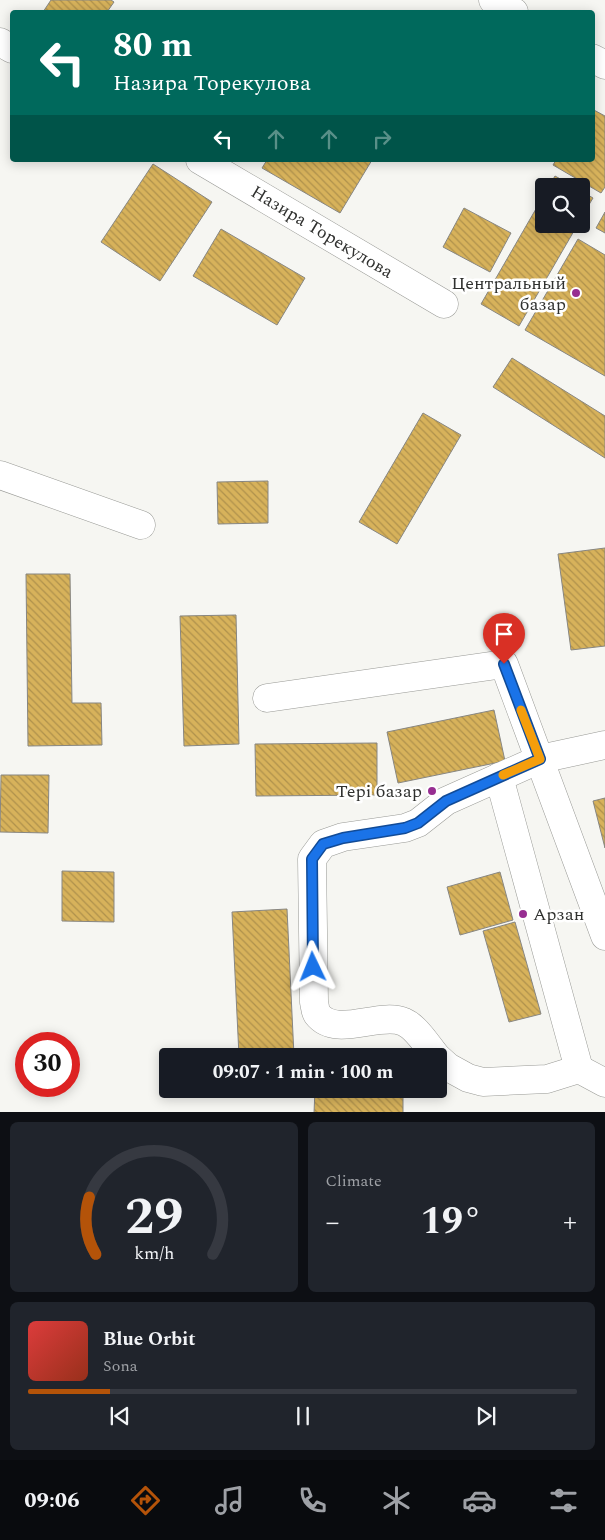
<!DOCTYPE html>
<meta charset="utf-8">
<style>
:root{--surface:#171b24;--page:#20242c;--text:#f1f3f6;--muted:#9ea1a6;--line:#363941;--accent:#b45309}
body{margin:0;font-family:Spectral,serif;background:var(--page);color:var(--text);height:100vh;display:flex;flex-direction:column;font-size:19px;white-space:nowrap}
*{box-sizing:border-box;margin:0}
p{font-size:16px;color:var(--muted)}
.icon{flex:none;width:28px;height:28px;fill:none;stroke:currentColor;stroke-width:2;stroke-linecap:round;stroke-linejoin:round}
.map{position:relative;height:1112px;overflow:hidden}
.drawer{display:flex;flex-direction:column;gap:10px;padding:10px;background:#0d0f14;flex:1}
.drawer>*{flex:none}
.hud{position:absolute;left:10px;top:10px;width:585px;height:152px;border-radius:5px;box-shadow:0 2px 12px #0003;background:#00695c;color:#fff;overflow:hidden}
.fabs{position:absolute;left:535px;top:178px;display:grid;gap:10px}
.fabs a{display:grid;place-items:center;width:55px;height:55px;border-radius:5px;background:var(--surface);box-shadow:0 2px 12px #0003;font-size:25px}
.speed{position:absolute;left:15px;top:1032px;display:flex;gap:10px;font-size:25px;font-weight:700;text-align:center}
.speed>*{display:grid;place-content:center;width:65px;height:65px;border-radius:50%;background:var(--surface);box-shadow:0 2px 12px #0003;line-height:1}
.speed .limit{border:8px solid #d22;background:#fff;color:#111}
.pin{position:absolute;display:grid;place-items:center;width:42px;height:42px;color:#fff;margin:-51px -21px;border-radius:50% 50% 50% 0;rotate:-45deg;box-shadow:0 0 5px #0007}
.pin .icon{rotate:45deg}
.me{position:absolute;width:55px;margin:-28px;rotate:358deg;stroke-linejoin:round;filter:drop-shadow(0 0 4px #0008)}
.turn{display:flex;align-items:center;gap:18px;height:105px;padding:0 20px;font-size:22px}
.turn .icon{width:65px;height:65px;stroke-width:2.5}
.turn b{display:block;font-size:35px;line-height:42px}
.lanes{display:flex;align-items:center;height:48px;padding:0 20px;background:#0003;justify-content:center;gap:25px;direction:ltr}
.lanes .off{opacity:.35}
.big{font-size:38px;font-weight:700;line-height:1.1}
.drawer .card{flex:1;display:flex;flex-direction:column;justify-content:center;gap:8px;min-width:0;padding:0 18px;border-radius:8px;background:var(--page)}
.drawer .dial{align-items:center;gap:0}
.dial svg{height:130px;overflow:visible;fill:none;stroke:var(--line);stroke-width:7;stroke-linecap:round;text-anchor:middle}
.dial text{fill:var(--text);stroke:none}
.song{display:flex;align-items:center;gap:15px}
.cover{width:60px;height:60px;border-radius:8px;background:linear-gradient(135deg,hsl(0 70% 55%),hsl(10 70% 35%))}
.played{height:5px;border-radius:2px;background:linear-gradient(90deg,var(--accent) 15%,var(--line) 15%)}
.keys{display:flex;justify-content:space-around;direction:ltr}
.heat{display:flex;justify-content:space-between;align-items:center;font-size:28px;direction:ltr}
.drawer .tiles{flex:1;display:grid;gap:10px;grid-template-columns:1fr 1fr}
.card:last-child{grid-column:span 2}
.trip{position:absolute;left:159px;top:1048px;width:288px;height:50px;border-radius:5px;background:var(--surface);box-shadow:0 2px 12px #0003;font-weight:700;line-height:50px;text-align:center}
.tab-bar{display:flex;height:80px;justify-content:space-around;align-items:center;background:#090b0e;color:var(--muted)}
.tab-bar .icon{width:35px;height:35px}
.tab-bar .selected{color:var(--accent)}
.tab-bar b{font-size:22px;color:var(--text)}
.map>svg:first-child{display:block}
.building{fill:url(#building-back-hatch);stroke:#878682}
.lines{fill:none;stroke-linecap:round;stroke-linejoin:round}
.street-casing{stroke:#999a96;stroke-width:29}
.street{stroke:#fff;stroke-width:28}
.route-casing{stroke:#114b97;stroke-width:12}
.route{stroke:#1a73e8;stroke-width:9}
.slow{stroke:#f59e0b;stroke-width:9}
.poi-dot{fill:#972e91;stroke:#fff;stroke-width:2}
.labels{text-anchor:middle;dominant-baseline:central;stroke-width:5;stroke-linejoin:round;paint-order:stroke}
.street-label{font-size:18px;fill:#30312f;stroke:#fff}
.poi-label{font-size:18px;fill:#30312f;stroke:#fff;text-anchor:end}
</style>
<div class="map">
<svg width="605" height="1113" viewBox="0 0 605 1113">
<defs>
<pattern id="building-back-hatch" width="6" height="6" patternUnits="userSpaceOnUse" patternTransform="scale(1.25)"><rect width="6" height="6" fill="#d7b25b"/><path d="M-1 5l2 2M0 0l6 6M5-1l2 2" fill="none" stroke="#af914c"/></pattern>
</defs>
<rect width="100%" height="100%" fill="#f6f6f2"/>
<g class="building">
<path d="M51,0h60l3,2 -7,10h-64z"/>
<path d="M592,109l13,7v71l-4,6 -48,-28 3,-5h36z"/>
<path d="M267,160h105l-32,53 -78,-45z"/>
<path d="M153,164l59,38 -52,79 -59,-39z"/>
<path d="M555,176l18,10h-24z"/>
<path d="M581,191l12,7 -12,20z"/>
<path d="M544,195v29h34l-59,102 -38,-22z"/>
<path d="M464,208l47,25 -21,39 -47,-25z"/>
<path d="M605,212v21l-9,-5z"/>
<path d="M221,229l84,49 -28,47 -84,-49z"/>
<path d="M578,239l27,16v121l-80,-46z"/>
<path d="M512,358l93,58v42l-112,-71z"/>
<path d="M423,413l38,22 -64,109 -38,-22z"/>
<path d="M268,481v42l-50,1 -1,-42z"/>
<path d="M605,548v98l-34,4 -13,-96z"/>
<path d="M26,574h44l2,129h29l1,42 -74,1z"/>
<path d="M236,615l3,129 -55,2 -4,-130z"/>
<path d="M494,710l11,51 -107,22 -11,-51z"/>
<path d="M377,743v52l-121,1 -1,-52z"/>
<path d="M1,775h48l-1,58 -48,-1z"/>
<path d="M605,798v50l-12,-47z"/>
<path d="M62,871l52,1v50l-52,-1z"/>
<path d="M500,872l13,48 -53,15 -13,-48z"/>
<path d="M287,909l7,147h-55l-7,-144z"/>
<path d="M515,922l26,92 -32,8 -26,-91z"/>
<path d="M315,1089h88v24h-89z"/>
</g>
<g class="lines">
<g class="street-casing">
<g id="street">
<path d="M493,0l21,12"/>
<path d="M0,42l12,7"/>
<path d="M592,58l13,7"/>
<path d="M200,160l244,144"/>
<path d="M0,475l141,50"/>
<path d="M267,698l237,-34 101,272"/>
<path d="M499,777l80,292"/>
<path d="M436,1056c-8,-10 -20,-29 -32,-34 -24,-11 -68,17 -87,-8 -2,-3 -2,-8 -3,-12l-2,-143 11,-15 20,-7 62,-9 13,-5 28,-22 94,-42 65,-14"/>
<path d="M438,1058l10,9 20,11 15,4 64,-3 32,-10 26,14"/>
</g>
</g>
<use href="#street" class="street"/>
</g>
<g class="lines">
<g class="route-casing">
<path id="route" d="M313,967l-1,-108 11,-15 20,-6 62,-10 13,-5 28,-22 94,-42 -36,-95"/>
</g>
<use href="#route" class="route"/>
<path class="slow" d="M503,775l37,-16 -19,-49"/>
</g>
<g class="poi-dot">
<circle cx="576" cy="293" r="5"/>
<circle cx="432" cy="791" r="5"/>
<circle cx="523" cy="914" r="5"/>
</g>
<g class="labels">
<g class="street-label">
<text transform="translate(322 232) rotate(31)">Назира Торекулова</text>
</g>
<g class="poi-label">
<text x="566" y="283">Центральный<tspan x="566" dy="21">базар</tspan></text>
<text x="422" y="791">Тері базар</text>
<text x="533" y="914" text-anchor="start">Арзан</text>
</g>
</g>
</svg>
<div class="fabs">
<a><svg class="icon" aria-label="search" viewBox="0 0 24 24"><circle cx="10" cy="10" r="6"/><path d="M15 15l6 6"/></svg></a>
</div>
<div class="speed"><div class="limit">30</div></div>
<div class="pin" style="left:504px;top:664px;background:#d93025"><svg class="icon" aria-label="arrive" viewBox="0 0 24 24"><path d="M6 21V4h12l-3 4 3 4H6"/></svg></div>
<svg class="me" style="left:313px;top:967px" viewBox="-20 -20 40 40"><path d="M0-17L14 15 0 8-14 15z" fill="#1a73e8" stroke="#fff" stroke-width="4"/></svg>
<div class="trip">09:07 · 1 min · 100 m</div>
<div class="hud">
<div class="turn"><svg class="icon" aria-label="left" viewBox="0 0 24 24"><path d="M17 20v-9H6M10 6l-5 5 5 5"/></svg><div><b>80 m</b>Назира Торекулова</div></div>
<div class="lanes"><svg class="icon" aria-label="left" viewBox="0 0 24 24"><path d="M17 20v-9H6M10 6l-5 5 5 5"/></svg><svg class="icon off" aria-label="ahead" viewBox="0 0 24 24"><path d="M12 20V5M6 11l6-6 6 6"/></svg><svg class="icon off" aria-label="ahead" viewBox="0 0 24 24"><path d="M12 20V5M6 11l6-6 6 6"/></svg><svg class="icon off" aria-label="right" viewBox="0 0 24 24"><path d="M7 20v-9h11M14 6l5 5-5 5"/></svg></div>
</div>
</div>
<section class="drawer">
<div class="tiles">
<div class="card dial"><svg viewBox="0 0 100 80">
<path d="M14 69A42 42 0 1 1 86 69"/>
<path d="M14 69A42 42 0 0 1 10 34" stroke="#b45309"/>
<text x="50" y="56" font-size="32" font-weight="700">29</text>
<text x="50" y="72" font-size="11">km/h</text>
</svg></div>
<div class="card"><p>Climate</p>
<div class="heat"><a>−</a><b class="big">19°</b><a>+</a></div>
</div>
<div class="card">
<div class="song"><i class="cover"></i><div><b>Blue Orbit</b><p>Sona</p></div></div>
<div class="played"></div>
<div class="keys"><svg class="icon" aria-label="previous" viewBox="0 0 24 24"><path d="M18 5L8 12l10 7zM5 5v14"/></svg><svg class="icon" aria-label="pause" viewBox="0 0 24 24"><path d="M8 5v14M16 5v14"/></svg><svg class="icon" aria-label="next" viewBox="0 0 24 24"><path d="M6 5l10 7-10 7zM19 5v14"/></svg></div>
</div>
</div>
</section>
<nav class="tab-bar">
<b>09:06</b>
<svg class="icon selected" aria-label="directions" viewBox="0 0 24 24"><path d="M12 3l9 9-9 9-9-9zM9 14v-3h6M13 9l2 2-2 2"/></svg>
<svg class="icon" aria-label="music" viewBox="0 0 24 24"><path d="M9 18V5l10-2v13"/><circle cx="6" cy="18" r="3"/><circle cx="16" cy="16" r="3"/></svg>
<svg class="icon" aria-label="phone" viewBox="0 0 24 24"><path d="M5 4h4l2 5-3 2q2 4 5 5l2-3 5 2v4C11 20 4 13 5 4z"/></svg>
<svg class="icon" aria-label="climate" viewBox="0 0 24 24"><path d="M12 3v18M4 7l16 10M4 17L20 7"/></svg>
<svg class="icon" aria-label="car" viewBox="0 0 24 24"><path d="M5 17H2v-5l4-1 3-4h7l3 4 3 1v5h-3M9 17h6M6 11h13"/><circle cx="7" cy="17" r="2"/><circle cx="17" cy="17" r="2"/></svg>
<svg class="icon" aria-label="filters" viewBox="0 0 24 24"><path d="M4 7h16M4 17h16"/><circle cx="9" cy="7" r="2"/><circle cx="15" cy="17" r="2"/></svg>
</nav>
